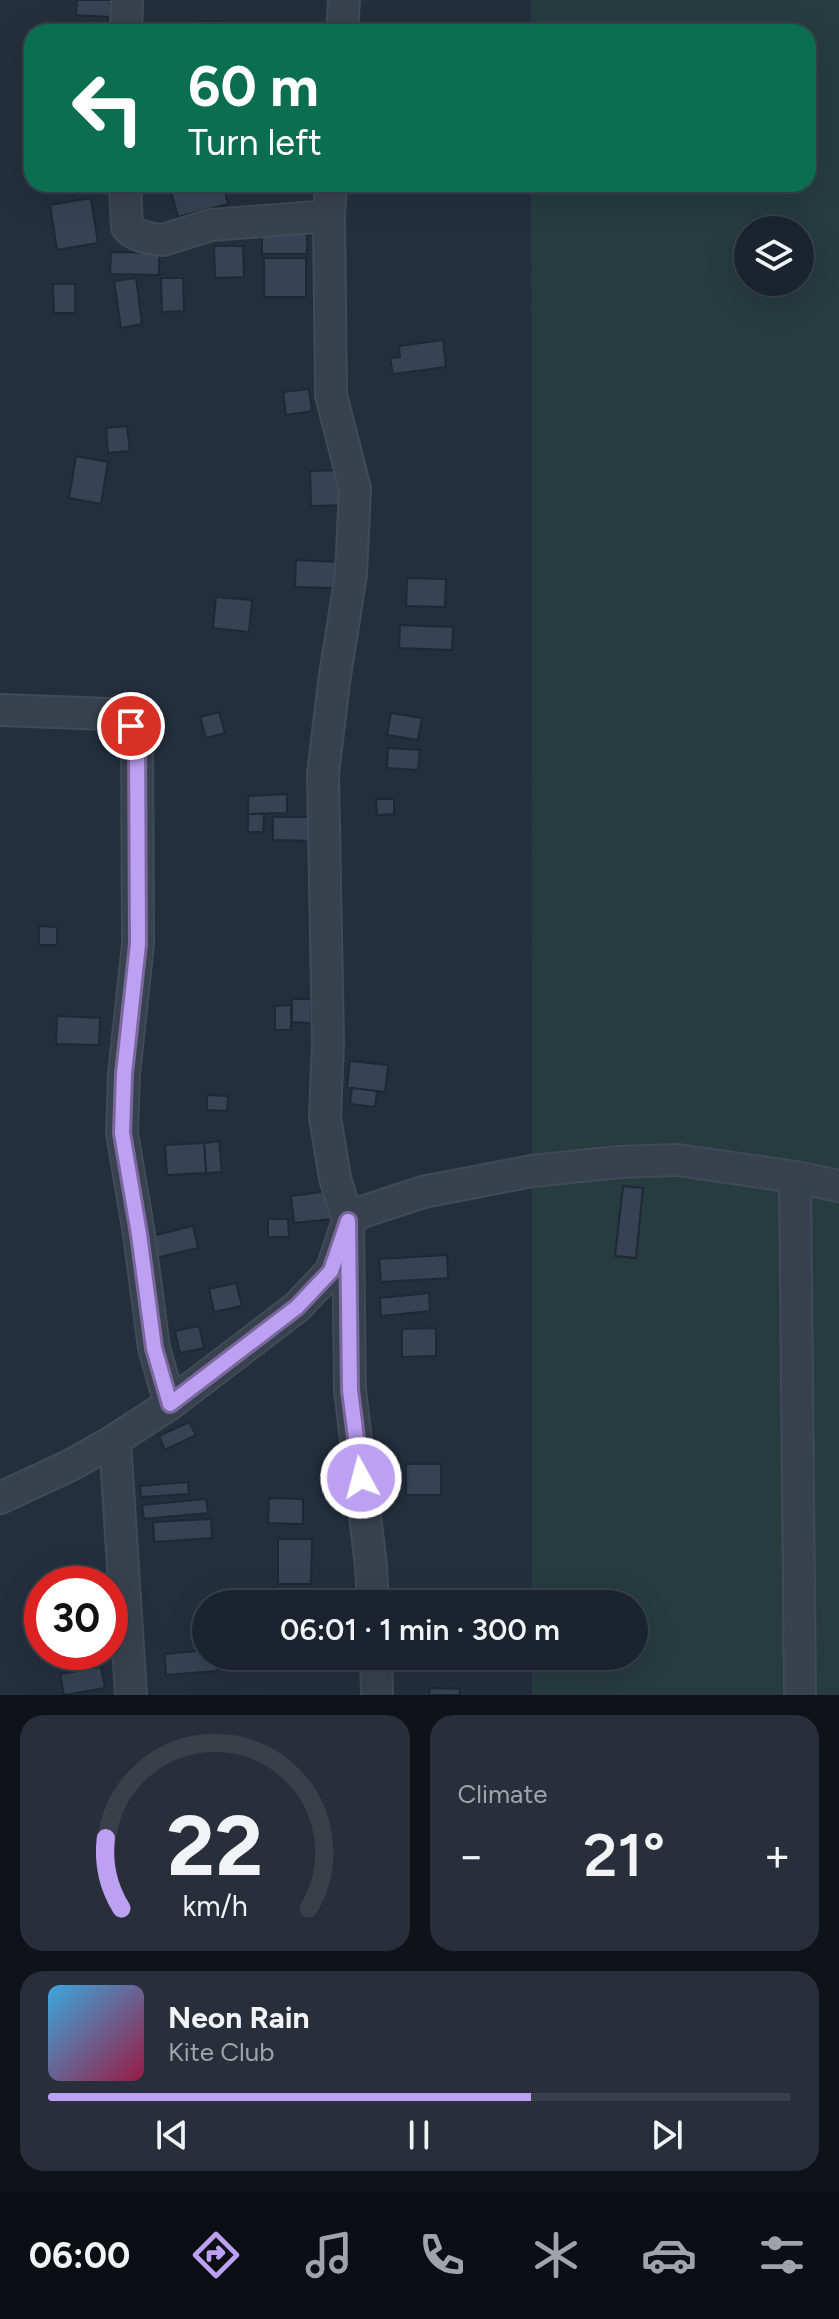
<!DOCTYPE html>
<meta charset="utf-8">
<style>
:root{--surface:#1b232e;--page:#282f3a;--text:#f1f3f6;--muted:#a0a4aa;--line:#39404a;--accent:#bca0f2}
body{margin:0;font-family:Figtree,sans-serif;background:var(--page);color:var(--text);height:100vh;display:flex;flex-direction:column;font-size:30px;white-space:nowrap}
*{box-sizing:border-box;margin:0}
p{font-size:26px;color:var(--muted)}
.icon{flex:none;width:44px;height:44px;fill:none;stroke:currentColor;stroke-width:2;stroke-linecap:round;stroke-linejoin:round}
.map{position:relative;height:1695px;overflow:hidden}
.panel{display:flex;flex-direction:column;gap:20px;padding:20px;background:#0f1319;flex:1}
.panel>*{flex:none}
.banner{position:absolute;left:24px;top:24px;width:792px;height:168px;border-radius:24px;box-shadow:0 8px 32px #0002,0 0 0 2px var(--line);background:#0b6e4f;color:#fff;overflow:hidden}
.buttons{position:absolute;left:734px;top:216px;display:grid;gap:16px}
.buttons a{display:grid;place-items:center;width:80px;height:80px;border-radius:50%;background:var(--surface);box-shadow:0 8px 32px #0002,0 0 0 2px var(--line);font-size:40px}
.speed{position:absolute;left:24px;top:1566px;display:flex;gap:16px;font-size:40px;font-weight:700;text-align:center}
.speed>*{display:grid;place-content:center;width:104px;height:104px;border-radius:50%;background:var(--surface);box-shadow:0 8px 32px #0002,0 0 0 2px var(--line);line-height:1}
.speed .limit{border:12px solid #d22;background:#fff;color:#111}
.pin{position:absolute;display:grid;place-items:center;width:68px;height:68px;color:#fff;margin:-34px;border:4px solid #fff;border-radius:50%;box-shadow:0 2px 8px #0007}
.me{position:absolute;width:88px;margin:-44px;rotate:353deg;stroke-linejoin:round;filter:drop-shadow(0 0 6px #0008)}
.turn{display:flex;align-items:center;gap:28px;height:168px;padding:0 32px;font-size:36px}
.turn .icon{width:104px;height:104px;stroke-width:2.5}
.turn b{display:block;font-size:56px;line-height:68px}
.big{font-size:60px;font-weight:600;line-height:1.1}
.panel .card{flex:1;display:flex;flex-direction:column;justify-content:center;gap:12px;min-width:0;padding:0 28px;border-radius:24px;background:var(--page)}
.panel .dial{align-items:center;gap:0}
.dial svg{height:208px;overflow:visible;fill:none;stroke:var(--line);stroke-width:7;stroke-linecap:round;text-anchor:middle}
.dial text{fill:var(--text);stroke:none}
.song{display:flex;align-items:center;gap:24px}
.cover{width:96px;height:96px;border-radius:12px;background:linear-gradient(135deg,hsl(200 70% 55%),hsl(340 70% 35%))}
.played{height:8px;border-radius:4px;background:linear-gradient(90deg,var(--accent) 65%,var(--line) 65%)}
.keys{display:flex;justify-content:space-around;direction:ltr}
.heat{display:flex;justify-content:space-between;align-items:center;font-size:44px;direction:ltr}
.panel .tiles{flex:1;display:grid;gap:20px;grid-template-columns:1fr 1fr}
.card:last-child{grid-column:span 2}
.trip{position:absolute;left:192px;top:1590px;width:456px;height:80px;border-radius:40px;background:var(--surface);box-shadow:0 8px 32px #0002,0 0 0 2px var(--line);font-weight:600;line-height:80px;text-align:center}
.dock{display:flex;height:128px;justify-content:space-around;align-items:center;background:#0b0e12;color:var(--muted)}
.dock .icon{width:56px;height:56px}
.dock .selected{color:var(--accent)}
.dock b{font-size:36px;color:var(--text)}
.map>svg:first-child{display:block}
.green{fill:#263c3f;fill-rule:evenodd}
.building{fill:#364354;stroke:#1f2835;stroke-width:2}
.lines{fill:none;stroke-linecap:round;stroke-linejoin:round}
.street-casing{stroke:#414a57;stroke-width:34}
.street{stroke:#38414e;stroke-width:30}
.route-casing{stroke:#7a689d;stroke-width:20}
.route{stroke:#bca0f2;stroke-width:14}
</style>
<div class="map">
<svg width="839" height="1695" viewBox="0 0 839 1695">
<rect width="100%" height="100%" fill="#242f3e"/>
<path class="green" d="M531,0h308v1695h-307v-39h102v-52h-102l-1,-1420h277v-152h-277zM748,230h52v52h-52z"/>
<g class="building">
<path d="M77,0h34v8h13l-1,17 -15,-1v-7l-32,-2z"/>
<path d="M218,21l1,11h-20v-10z"/>
<path d="M169,184h54l5,20 -50,13z"/>
<path d="M91,198l7,45 -41,7 -7,-45z"/>
<path d="M262,225l45,1v28h-45z"/>
<path d="M214,246h29l1,31 -29,1z"/>
<path d="M111,252l48,1v22l-49,-1z"/>
<rect x="264" y="258" width="42" height="39"/>
<path d="M136,278l6,46 -21,4 -7,-47z"/>
<path d="M161,278h22l1,33 -22,1z"/>
<path d="M53,284h22v29h-21z"/>
<path d="M443,340l3,27 -53,7 -3,-16 10,-1 -1,-11z"/>
<path d="M309,389l3,22 -26,4 -3,-23z"/>
<path d="M127,426l3,25 -22,2 -2,-25z"/>
<path d="M76,456l32,6 -7,42 -32,-6z"/>
<path d="M343,470l1,35 -33,1 -1,-35z"/>
<path d="M296,560l42,2 -2,26 -41,-1z"/>
<path d="M407,578l39,1 -1,28 -39,-1z"/>
<path d="M216,597l36,3 -3,32 -36,-4z"/>
<path d="M400,625l53,2 -1,23 -53,-2z"/>
<path d="M219,712l6,21 -19,5 -6,-21z"/>
<path d="M391,713l31,5 -4,22 -31,-5z"/>
<path d="M388,748l32,2 -2,20 -31,-2z"/>
<path d="M287,794v19l-39,1v-18z"/>
<path d="M376,799h18v15l-17,1z"/>
<path d="M248,814h16l-1,18h-15z"/>
<path d="M273,817h41l-1,24 -40,-1z"/>
<path d="M39,926l18,1v18h-18z"/>
<path d="M292,999h19v24l-19,-1z"/>
<path d="M291,1005v25h-16v-24z"/>
<path d="M57,1016l43,2 -1,27 -43,-1z"/>
<path d="M350,1061l38,4 -3,27 -38,-4z"/>
<path d="M352,1088l25,3 -2,16 -25,-3z"/>
<path d="M207,1095l21,1 -1,15 -20,-1z"/>
<path d="M219,1141l3,31 -16,1 -2,-30z"/>
<path d="M204,1143l2,30 -39,2 -2,-30z"/>
<path d="M623,1186l20,2 -7,70 -21,-2z"/>
<path d="M329,1191l3,28 -38,4 -3,-27z"/>
<path d="M268,1219h20l1,18h-21z"/>
<path d="M193,1226l5,22 -42,10 -5,-22z"/>
<path d="M447,1255l1,23 -67,4 -2,-23z"/>
<path d="M236,1283l6,23 -28,6 -5,-23z"/>
<path d="M429,1293l1,18 -49,5 -1,-18z"/>
<path d="M199,1326l5,22 -24,5 -5,-22z"/>
<path d="M436,1328v28l-34,1v-28z"/>
<path d="M189,1422l7,13 -31,15 -6,-14z"/>
<rect x="406" y="1464" width="35" height="31"/>
<path d="M188,1482l1,12 -48,3 -1,-11z"/>
<path d="M269,1498l34,1v25l-35,-1z"/>
<path d="M206,1499l2,14 -64,6 -2,-14z"/>
<path d="M211,1519l1,19 -58,4 -1,-20z"/>
<path d="M278,1539h34l-1,45h-33z"/>
<path d="M206,1650v6h10l1,15 -51,4 -1,-21z"/>
<path d="M101,1667l4,21 -41,7 -4,-21z"/>
<path d="M430,1688l30,1v6h-31z"/>
</g>
<g class="lines">
<g class="street-casing">
<g id="street">
<path d="M126,32l1,-29"/>
<path d="M342,32l2,-32"/>
<path d="M125,184l2,43c7,9 24,12 36,13l48,-15 118,-9"/>
<path d="M331,184l-2,32 2,179 24,94 -4,85 -17,108 -11,92 5,268 -3,75 10,61 13,43 2,169 21,176 2,38"/>
<path d="M0,710l110,4 21,12 6,12 1,206 -14,130 -2,59 17,101 15,114 16,56"/>
<path d="M795,1177l5,518"/>
<path d="M115,1440l16,255"/>
<path d="M0,1498l71,-33 44,-25 55,-36 127,-97 34,-36 17,-50 14,-9 61,-20 52,-10 57,-11 87,-9 59,-2 117,17 44,9"/>
<path d="M376,1656l1,39"/>
</g>
</g>
<use href="#street" class="street"/>
</g>
<g class="lines">
<g class="route-casing">
<path id="route" d="M131,726l6,12 1,206 -14,130 -2,59 17,101 15,114 16,56 127,-97 34,-36 17,-50 2,169 11,88"/>
</g>
<use href="#route" class="route"/>
</g>
</svg>
<div class="buttons">
<a><svg class="icon" aria-label="layers" viewBox="0 0 24 24"><path d="M12 4l9 5-9 5-9-5zM3 14l9 5 9-5"/></svg></a>
</div>
<div class="speed"><div class="limit">30</div></div>
<div class="pin" style="left:131px;top:726px;background:#d93025"><svg class="icon" aria-label="arrive" viewBox="0 0 24 24"><path d="M6 21V4h12l-3 4 3 4H6"/></svg></div>
<svg class="me" style="left:361px;top:1478px" viewBox="-20 -20 40 40"><circle r="17" fill="#bca0f2" stroke="#fff" stroke-width="3"/><path d="M0-11L8 9 0 5-8 9z" fill="#fff"/></svg>
<div class="trip">06:01 · 1 min · 300 m</div>
<div class="banner">
<div class="turn"><svg class="icon" aria-label="left" viewBox="0 0 24 24"><path d="M17 20v-9H6M10 6l-5 5 5 5"/></svg><div><b>60 m</b>Turn left</div></div>
</div>
</div>
<section class="panel">
<div class="tiles">
<div class="card dial"><svg viewBox="0 0 100 80">
<path d="M14 69A42 42 0 1 1 86 69"/>
<path d="M14 69A42 42 0 0 1 8 42" stroke="#bca0f2"/>
<text x="50" y="56" font-size="32" font-weight="700">22</text>
<text x="50" y="72" font-size="11">km/h</text>
</svg></div>
<div class="card"><p>Climate</p>
<div class="heat"><a>−</a><b class="big">21°</b><a>+</a></div>
</div>
<div class="card">
<div class="song"><i class="cover"></i><div><b>Neon Rain</b><p>Kite Club</p></div></div>
<div class="played"></div>
<div class="keys"><svg class="icon" aria-label="previous" viewBox="0 0 24 24"><path d="M18 5L8 12l10 7zM5 5v14"/></svg><svg class="icon" aria-label="pause" viewBox="0 0 24 24"><path d="M8 5v14M16 5v14"/></svg><svg class="icon" aria-label="next" viewBox="0 0 24 24"><path d="M6 5l10 7-10 7zM19 5v14"/></svg></div>
</div>
</div>
</section>
<nav class="dock">
<b>06:00</b>
<svg class="icon selected" aria-label="directions" viewBox="0 0 24 24"><path d="M12 3l9 9-9 9-9-9zM9 14v-3h6M13 9l2 2-2 2"/></svg>
<svg class="icon" aria-label="music" viewBox="0 0 24 24"><path d="M9 18V5l10-2v13"/><circle cx="6" cy="18" r="3"/><circle cx="16" cy="16" r="3"/></svg>
<svg class="icon" aria-label="phone" viewBox="0 0 24 24"><path d="M5 4h4l2 5-3 2q2 4 5 5l2-3 5 2v4C11 20 4 13 5 4z"/></svg>
<svg class="icon" aria-label="climate" viewBox="0 0 24 24"><path d="M12 3v18M4 7l16 10M4 17L20 7"/></svg>
<svg class="icon" aria-label="car" viewBox="0 0 24 24"><path d="M5 17H2v-5l4-1 3-4h7l3 4 3 1v5h-3M9 17h6M6 11h13"/><circle cx="7" cy="17" r="2"/><circle cx="17" cy="17" r="2"/></svg>
<svg class="icon" aria-label="filters" viewBox="0 0 24 24"><path d="M4 7h16M4 17h16"/><circle cx="9" cy="7" r="2"/><circle cx="15" cy="17" r="2"/></svg>
</nav>
